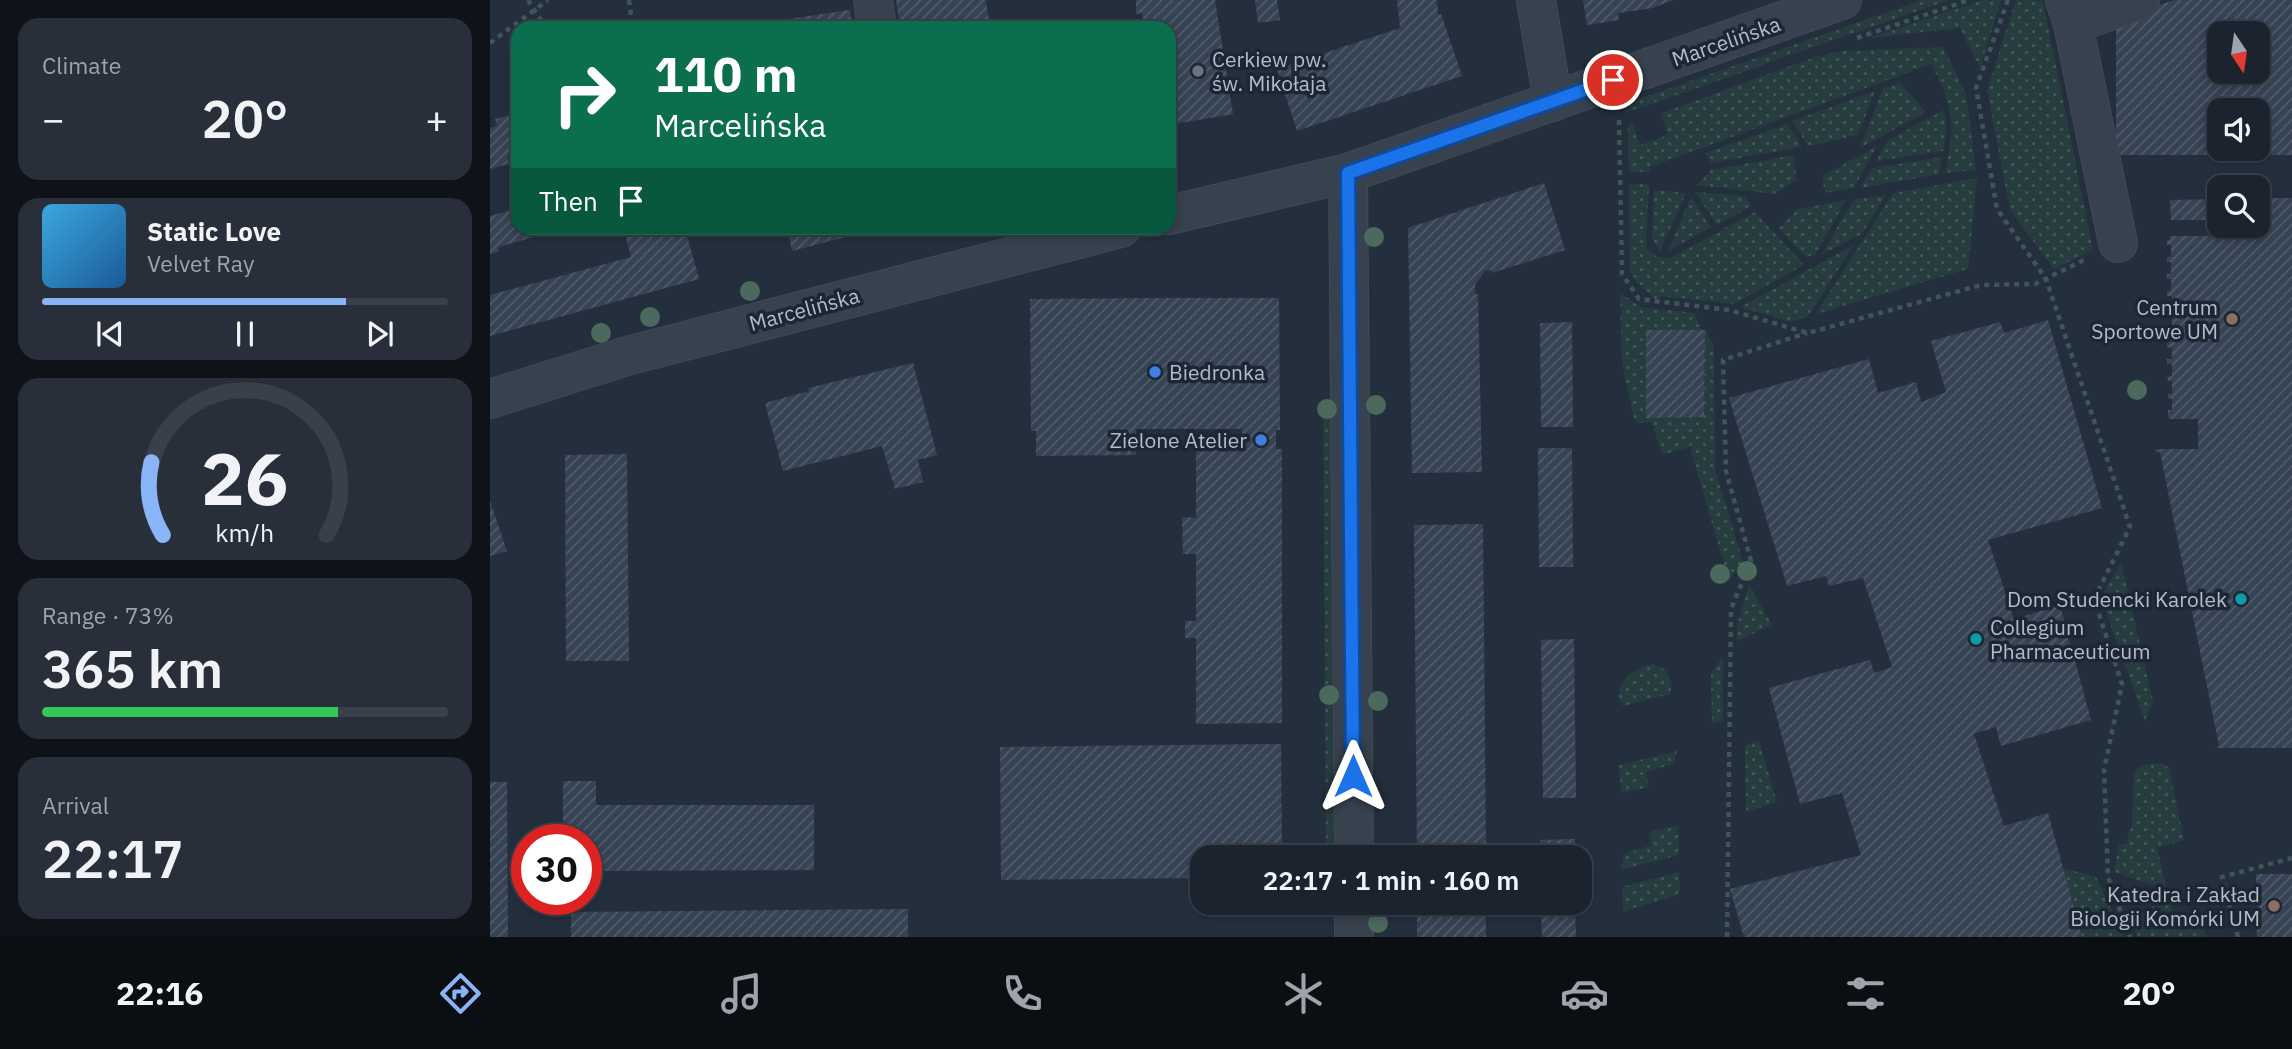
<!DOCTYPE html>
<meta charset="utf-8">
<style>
:root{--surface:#1b232e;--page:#282f3a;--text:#f1f3f6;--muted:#a0a4aa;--line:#39404a;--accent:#8ab4f8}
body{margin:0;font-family:"IBM Plex Sans",sans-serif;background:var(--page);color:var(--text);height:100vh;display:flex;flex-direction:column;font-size:26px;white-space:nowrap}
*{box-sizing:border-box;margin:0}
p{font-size:23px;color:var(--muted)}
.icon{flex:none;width:38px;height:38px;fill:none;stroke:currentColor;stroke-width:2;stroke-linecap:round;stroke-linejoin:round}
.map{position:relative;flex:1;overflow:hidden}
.details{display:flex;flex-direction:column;gap:18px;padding:18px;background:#0f1319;width:490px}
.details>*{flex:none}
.guide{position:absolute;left:21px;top:21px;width:665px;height:214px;border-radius:21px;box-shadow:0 4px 10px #0003,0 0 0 2px var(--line);background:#0b6e4f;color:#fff;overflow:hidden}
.needle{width:46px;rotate:167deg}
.fabs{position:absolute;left:1717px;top:21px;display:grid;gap:14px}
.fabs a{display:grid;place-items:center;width:63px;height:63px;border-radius:14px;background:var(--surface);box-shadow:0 4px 10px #0003,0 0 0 2px var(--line);font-size:35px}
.speed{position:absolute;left:21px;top:824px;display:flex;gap:14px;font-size:35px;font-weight:700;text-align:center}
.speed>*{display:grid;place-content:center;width:91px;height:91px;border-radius:50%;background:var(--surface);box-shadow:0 4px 10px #0003,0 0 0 2px var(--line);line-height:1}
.speed .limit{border:10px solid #d22;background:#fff;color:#111}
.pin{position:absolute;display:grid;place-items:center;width:60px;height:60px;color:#fff;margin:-30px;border:4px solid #fff;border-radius:50%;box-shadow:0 2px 7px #0007}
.me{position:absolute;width:77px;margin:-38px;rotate:0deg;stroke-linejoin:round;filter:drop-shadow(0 0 5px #0008)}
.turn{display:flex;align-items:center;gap:24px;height:147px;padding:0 28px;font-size:32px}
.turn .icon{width:91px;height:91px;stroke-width:2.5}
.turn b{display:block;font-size:49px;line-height:60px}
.then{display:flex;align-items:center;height:66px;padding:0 28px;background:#0003;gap:14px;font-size:26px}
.big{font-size:52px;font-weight:600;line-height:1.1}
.details .widget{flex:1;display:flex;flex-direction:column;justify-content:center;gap:10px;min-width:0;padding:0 24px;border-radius:21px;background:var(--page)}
.details .dial{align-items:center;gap:0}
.dial svg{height:182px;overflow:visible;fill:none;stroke:var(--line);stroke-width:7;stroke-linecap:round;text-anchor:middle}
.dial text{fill:var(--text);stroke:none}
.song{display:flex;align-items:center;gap:21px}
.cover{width:84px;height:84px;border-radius:10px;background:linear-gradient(135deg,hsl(200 70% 55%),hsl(210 70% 35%))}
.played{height:7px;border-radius:4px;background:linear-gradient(90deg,var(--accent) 75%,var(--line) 75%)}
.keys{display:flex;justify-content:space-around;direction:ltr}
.heat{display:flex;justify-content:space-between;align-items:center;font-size:38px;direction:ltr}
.charge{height:10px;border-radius:5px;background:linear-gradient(90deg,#34c759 73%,var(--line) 0)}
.trip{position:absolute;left:700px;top:845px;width:402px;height:70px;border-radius:21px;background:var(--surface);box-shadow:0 4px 10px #0003,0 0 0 2px var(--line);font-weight:600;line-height:70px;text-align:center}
.menu{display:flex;height:112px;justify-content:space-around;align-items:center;background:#0b0e12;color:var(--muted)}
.menu .icon{width:49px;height:49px}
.menu .on{color:var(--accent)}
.menu b{font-size:32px;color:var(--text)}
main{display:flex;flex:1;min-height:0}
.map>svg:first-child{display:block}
.grass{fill:url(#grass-dots)}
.building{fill:url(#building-hatch);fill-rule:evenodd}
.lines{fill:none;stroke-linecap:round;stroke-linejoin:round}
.minor-casing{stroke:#414a57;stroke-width:40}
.path{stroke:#3f5557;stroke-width:4.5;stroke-dasharray:5 5;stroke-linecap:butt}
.minor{stroke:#38414e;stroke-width:38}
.tree{fill:#4b6a5d}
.route-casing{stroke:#114b97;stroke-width:18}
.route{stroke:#1a73e8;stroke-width:12}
.worship-dot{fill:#6b7280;stroke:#1d2633;stroke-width:2.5}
.education-dot{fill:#8d6e63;stroke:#1d2633;stroke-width:2.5}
.shop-dot{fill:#3f7fe0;stroke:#1d2633;stroke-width:2.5}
.culture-dot{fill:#0f9aa8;stroke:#1d2633;stroke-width:2.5}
.labels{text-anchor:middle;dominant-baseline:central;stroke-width:7;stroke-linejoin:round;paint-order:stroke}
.street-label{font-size:21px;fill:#b4bcc9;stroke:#1d2633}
.poi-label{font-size:21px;fill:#b4bcc9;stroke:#1d2633;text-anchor:end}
</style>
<main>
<section class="details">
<div class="widget"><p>Climate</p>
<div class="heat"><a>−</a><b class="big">20°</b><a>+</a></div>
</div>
<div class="widget">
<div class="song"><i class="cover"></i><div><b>Static Love</b><p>Velvet Ray</p></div></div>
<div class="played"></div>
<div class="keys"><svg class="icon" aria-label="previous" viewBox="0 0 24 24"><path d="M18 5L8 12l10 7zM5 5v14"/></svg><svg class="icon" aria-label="pause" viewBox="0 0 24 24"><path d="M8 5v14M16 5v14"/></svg><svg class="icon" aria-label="next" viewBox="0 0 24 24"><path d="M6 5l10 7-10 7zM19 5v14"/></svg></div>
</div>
<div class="widget dial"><svg viewBox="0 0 100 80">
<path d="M14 69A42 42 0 1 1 86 69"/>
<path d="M14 69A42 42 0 0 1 9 37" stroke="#8ab4f8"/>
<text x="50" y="56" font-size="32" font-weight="700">26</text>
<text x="50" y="72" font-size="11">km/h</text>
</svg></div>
<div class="widget"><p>Range · 73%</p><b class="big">365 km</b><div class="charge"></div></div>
<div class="widget"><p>Arrival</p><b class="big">22:17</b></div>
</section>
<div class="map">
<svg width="1802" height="937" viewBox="0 0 1802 937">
<defs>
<pattern id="grass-dots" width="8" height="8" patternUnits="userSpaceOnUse" patternTransform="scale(1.75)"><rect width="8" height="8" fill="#263c3f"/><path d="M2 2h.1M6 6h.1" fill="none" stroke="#435659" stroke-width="1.8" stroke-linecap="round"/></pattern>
<pattern id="building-hatch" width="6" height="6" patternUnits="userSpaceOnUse" patternTransform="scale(1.75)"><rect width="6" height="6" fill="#364354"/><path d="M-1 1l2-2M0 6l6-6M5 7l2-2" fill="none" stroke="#515c6b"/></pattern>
</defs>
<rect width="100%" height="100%" fill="#242f3e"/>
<g class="grass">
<path d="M1432,0h27l-327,114 14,-14z"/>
<path d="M1492,0h19l-21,68 -20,-40 -91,10z"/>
<path d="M1526,0l27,1 50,249 -39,19 -44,-59 -23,-120z"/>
<path d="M1453,47l23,47 10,76 -31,3c10,-49 10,-63 -14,-109l-281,103 -1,5h-20l-1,-45 4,-5 8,23 28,-10 -7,-22 157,-57 26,-5z"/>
<path d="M1410,83l26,29 -66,36 23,-60z"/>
<path d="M1385,91l-17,44 -50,11 -16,-25z"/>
<path d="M1454,110l3,19 -4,22 -67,10 12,-21z"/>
<path d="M1297,124l15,23 -91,16 -6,-10z"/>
<path d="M1387,146l-23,42 -29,5 -3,-17z"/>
<path d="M1303,155l4,25 -23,14 -77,-9 14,-15z"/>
<path d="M1452,157l-3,17 -78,14 11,-20z"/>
<path d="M1487,178l-9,91 -152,45 77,-121z"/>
<path d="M1139,184h20l-3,64 11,9 13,1 85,-46 49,53 -70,39 -72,-8 -7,3 -18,-16 -7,-13z"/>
<path d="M1164,190l32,3 -26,58 -8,-13z"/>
<path d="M1205,192l49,4 8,10 -35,19z"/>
<path d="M1396,195l-24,39 -40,20 32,-55z"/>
<path d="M1201,197l20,30 -43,24z"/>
<path d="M1356,200l-31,55 -9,2 -28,-29 20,-19z"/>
<path d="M1364,245l-46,71 -18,6 -50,-15z"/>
<path d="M1130,293l21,14 53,6 8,17 -56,1v87l58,-1 1,-87 9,17 1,122 28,93 -14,19 -39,-134 -28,8 -10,-33 -14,1 -4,-4 -12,-57z"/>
<path d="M833,402h8l2,456 -7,-1z"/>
<path d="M1631,562l32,139 -8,20 -44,-123z"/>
<path d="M1259,585l23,40 -35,16v-15z"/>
<path d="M1233,656v65l-11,3 -1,-50z"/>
<path d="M1164,664l12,6 6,15 -2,9 -47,12c-15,-20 13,-40 31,-42z"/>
<path d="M1269,741l18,61 -31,10 -1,-67z"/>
<path d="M1187,751l-4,13 -27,8 3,15 -28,6 -2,-28z"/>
<path d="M1671,763l8,5 15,72 -27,8 10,42 -53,-18 5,-27 8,-1 1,-11 4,-6 2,-55 9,-7z"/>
<path d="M1188,825l1,30 -58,15 3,-16 28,-9 -3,-13z"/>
<path d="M1573,868l33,9 28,60h-42z"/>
<path d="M1189,872l1,20 -3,3 -54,17 -1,-25z"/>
<path d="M1676,899h3l7,29 26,-7 5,16h-69l-7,-17z"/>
</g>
<g class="building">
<path d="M406,0h90l4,28h-90z"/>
<path d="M646,0h79l18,114 -64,11v-97h-25l-2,-15 -6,1z"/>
<path d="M765,0h22l3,20 -22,3z"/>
<path d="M907,0h40l1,15 3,-1 21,62 -165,55 -20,-62 123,-41z"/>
<path d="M1093,0h90l-20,8 -35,5 1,7 -32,5z"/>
<path d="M1684,0h118v155h-176v-135zM1729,33h39v39h-39zM1729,110h39v39h-39z"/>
<path d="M360,10l2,18h-113v-2z"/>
<path d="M28,113v41l-11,3 2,7 -19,5v-41l7,-2 -2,-7z"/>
<path d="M1054,183l21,67 -73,23 -1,-3 -6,1 -10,14v9h3l4,178 -70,1 -4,-245z"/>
<path d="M1768,198h34v550h-77l4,-2 -59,-294h-4l-1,-3h43v-30h-29l-1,-4v-5h4v-11l-4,-1v-5l4,1v-13h-4l-1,-4 5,-1v-12h-5v-5h5v-12l-5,1v-6h5v-12h-5v-5h5v-12h-5v-5h5v-12h-5v-5h4v-12h-4v-5h4v-12h-4v-5h4v-12h-4v-5h3v-4h52v-10h36z"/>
<path d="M1729,199v21h-48l-1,-20z"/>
<path d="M28,208v20h50l-70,19 1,5 -9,2v-38z"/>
<path d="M133,228h62l14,51 -209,57v-41l141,-38z"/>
<path d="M297,228h77l1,4 -73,19z"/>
<path d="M674,298h115l1,132h-4v19h6v274l-86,1v-86h-11v-17h11v-67h-13l-1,-37 14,1v-69h46v-20h-106v26l-100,1v-25h-5l-1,-132z"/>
<path d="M1558,320l54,188 -114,32 26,79 46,-14 31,115 -90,26 -5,-19 -22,7 30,92 44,-13 34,124h-338l-14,-48 131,-34 -19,-62 -42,11 -31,-116 101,-28 4,13 18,-6 -29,-89 -34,8 -3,-10 -39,10 -58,-188 140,-39 9,34 38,-11 5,20 25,-10 -15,-51 69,-19 4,11z"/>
<path d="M1082,322l1,105h-32l-1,-104z"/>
<path d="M1156,330h59l-1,87 -58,1z"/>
<path d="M423,363l24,92 -19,5 5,22 -28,7 -13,-43 -99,25 -18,-68 44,-12 -1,-3z"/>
<path d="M1048,448h34l1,119h-34z"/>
<path d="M137,454l2,207h-63l-1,-206z"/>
<path d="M0,501l17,50 -17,5z"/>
<path d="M993,524l3,334h-69l-3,-333z"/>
<path d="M1084,639l2,159h-33l-2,-158z"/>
<path d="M791,744l1,114h-80v20l-201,2 -1,-133z"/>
<path d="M73,781h33v24h218v65l-228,1v-31h-23z"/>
<path d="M0,782h17l1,155h-18z"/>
<path d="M1085,839v19h-34l-1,-18z"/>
<path d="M1766,874h36v63h-35z"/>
<rect x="927" y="903" width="69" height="34"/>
<path d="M1051,903h34l1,34h-34z"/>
<path d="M418,909v28h-337v-25z"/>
</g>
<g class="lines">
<g class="minor-casing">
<g id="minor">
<path d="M383,0l4,28"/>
<path d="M1046,0l17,102"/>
<path d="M1575,0l8,24 67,-24"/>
<path d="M1583,24l45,219"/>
<path d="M858,173l6,685"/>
<path d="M679,215l179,-42 494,-173"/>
<path d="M0,399l137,-43 494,-128"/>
<path d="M864,903v34"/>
</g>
</g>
<g class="path">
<path d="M38,0l18,28"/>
<path d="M139,0l3,22"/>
<path d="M1518,0l-32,88 21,121 49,70 84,248 -36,72 28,85 -18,86 4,107 22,60"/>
<path d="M1367,38l112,-38"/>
<path d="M0,43l58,-43"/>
<path d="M1129,120l3,154 17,25 90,11 79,23 173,-48 54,-1 51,-25"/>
<path d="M1237,937l4,-328 20,-48 -25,-90 -3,-111 84,-27"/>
<path d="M1748,937l-16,-60 70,-19"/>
</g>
<use href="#minor" class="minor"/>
</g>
<g class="tree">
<circle cx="884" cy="237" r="10"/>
<circle cx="260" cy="291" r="10"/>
<circle cx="160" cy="317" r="10"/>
<circle cx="111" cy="333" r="10"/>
<circle cx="1647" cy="390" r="10"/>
<circle cx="886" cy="405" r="10"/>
<circle cx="837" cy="409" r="10"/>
<circle cx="1257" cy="571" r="10"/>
<circle cx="1230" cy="574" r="10"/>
<circle cx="839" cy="695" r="10"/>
<circle cx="888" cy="701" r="10"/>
<circle cx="888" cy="923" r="10"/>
</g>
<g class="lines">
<g class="route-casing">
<path id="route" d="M863,776l-5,-603 265,-93"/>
</g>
<use href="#route" class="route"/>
</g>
<circle class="worship-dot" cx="708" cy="71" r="7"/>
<g class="education-dot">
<circle cx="1742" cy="319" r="7"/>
<circle cx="1784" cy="906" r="7"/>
</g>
<g class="shop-dot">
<circle cx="665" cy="372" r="7"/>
<circle cx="771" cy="440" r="7"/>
</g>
<g class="culture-dot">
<circle cx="1751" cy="599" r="7"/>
<circle cx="1486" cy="639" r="7"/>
</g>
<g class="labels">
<g class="street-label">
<text transform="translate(1236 41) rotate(-19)">Marcelińska</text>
<text transform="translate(314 309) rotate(-15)">Marcelińska</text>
</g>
<g class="poi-label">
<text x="722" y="59" text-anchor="start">Cerkiew pw.<tspan x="722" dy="24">św. Mikołaja</tspan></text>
<text x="1728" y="307">Centrum<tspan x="1728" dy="24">Sportowe UM</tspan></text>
<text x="679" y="372" text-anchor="start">Biedronka</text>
<text x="757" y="440">Zielone Atelier</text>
<text x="1737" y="599">Dom Studencki Karolek</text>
<text x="1500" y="627" text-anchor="start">Collegium<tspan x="1500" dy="24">Pharmaceuticum</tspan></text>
<text x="1770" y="894">Katedra i Zakład<tspan x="1770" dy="24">Biologii Komórki UM</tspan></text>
</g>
</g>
</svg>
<div class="fabs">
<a><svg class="needle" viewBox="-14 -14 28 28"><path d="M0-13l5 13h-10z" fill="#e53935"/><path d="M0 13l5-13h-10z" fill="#a0a4aa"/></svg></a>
<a><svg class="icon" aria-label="sound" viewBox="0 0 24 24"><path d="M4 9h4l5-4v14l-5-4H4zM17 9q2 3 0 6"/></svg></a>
<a><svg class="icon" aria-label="search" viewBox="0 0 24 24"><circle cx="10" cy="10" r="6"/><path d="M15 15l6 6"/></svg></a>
</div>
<div class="speed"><div class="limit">30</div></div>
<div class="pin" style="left:1123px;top:80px;background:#d93025"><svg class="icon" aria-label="arrive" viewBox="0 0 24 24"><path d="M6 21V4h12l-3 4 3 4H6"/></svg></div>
<svg class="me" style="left:863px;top:776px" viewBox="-20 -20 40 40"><path d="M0-17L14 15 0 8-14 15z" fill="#1a73e8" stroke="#fff" stroke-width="4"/></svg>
<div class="trip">22:17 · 1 min · 160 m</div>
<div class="guide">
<div class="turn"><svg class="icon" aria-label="right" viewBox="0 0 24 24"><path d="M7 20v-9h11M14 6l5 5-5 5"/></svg><div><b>110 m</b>Marcelińska</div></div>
<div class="then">Then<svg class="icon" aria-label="arrive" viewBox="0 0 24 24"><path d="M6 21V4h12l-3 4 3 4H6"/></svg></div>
</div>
</div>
</main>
<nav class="menu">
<b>22:16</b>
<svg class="icon on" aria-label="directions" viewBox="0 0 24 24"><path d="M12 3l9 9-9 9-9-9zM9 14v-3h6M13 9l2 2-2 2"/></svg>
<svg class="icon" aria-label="music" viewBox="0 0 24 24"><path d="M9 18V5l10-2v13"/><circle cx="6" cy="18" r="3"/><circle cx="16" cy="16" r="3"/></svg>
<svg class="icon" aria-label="phone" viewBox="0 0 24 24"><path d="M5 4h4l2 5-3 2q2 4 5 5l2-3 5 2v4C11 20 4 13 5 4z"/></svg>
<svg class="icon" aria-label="climate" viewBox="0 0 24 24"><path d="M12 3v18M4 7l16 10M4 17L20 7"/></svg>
<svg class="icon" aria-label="car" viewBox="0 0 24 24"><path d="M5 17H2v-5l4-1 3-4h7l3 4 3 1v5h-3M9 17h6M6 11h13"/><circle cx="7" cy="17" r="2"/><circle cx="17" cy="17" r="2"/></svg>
<svg class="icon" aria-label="filters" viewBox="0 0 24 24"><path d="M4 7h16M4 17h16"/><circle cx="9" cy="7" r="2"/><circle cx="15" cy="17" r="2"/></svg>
<b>20°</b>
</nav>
